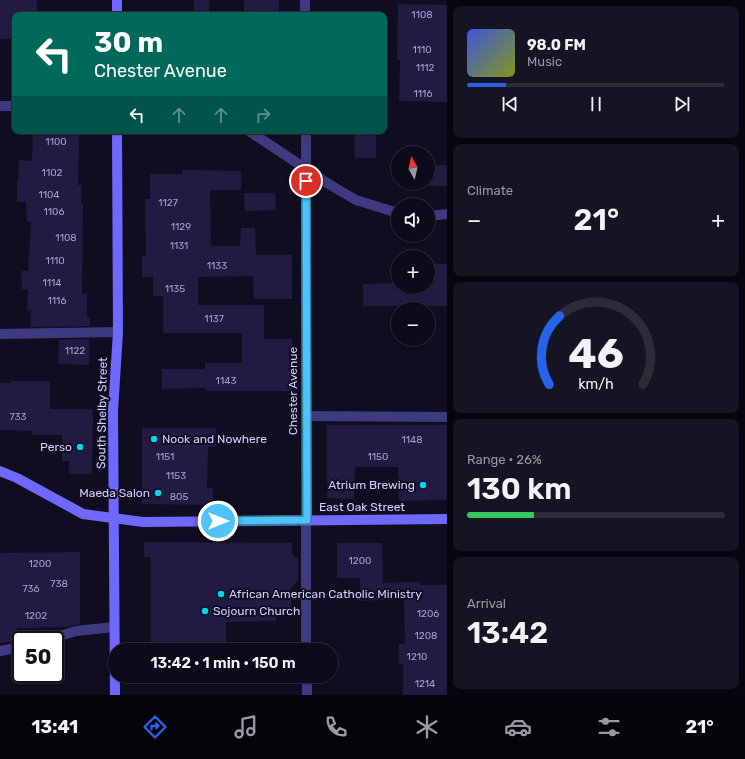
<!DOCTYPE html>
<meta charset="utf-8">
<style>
:root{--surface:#0d0a19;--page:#161322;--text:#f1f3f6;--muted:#9a9aa2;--line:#2d2b38;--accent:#2563eb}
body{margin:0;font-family:Rubik,sans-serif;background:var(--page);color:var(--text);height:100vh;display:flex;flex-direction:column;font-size:15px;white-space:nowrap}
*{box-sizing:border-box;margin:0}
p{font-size:13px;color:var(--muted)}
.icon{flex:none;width:22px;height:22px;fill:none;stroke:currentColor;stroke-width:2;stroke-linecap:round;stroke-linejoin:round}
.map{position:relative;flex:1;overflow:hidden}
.sheet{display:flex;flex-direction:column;gap:6px;padding:6px;background:#07060e;width:298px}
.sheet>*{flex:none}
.banner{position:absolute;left:12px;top:12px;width:375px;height:122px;border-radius:8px;box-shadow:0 1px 3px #0004,0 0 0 1px var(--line);background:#00695c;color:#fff;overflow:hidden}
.needle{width:26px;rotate:352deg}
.fabs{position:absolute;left:391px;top:146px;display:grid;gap:8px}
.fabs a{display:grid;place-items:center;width:44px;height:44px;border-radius:50%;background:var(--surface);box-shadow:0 1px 3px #0004,0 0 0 1px var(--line);font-size:20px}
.speed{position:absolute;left:12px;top:631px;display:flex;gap:8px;font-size:20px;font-weight:700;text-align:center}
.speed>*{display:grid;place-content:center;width:52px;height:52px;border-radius:50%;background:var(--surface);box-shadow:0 1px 3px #0004,0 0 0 1px var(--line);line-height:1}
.speed .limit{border:2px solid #111;border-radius:6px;background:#fff;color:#111}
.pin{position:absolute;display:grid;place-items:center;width:34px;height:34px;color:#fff;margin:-17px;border:2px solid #fff;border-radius:50%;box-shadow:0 1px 4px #0007}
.me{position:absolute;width:44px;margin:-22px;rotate:90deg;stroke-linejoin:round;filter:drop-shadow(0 0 3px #0008)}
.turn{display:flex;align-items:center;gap:14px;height:84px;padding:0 16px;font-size:18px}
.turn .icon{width:52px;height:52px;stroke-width:2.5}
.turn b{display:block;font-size:28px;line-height:34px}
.lanes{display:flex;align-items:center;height:38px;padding:0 16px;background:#0003;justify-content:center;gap:20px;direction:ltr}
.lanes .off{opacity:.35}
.big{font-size:30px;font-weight:600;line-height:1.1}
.sheet .tile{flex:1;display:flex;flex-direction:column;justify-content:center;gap:6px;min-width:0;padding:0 14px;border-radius:8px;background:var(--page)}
.sheet .dial{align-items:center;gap:0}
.dial svg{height:104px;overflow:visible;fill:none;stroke:var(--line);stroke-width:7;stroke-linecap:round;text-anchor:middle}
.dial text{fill:var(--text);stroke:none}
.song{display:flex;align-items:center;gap:12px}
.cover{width:48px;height:48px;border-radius:6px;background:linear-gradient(135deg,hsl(230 70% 55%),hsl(70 70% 35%))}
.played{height:4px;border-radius:2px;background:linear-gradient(90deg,var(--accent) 15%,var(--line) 15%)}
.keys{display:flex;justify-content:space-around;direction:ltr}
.heat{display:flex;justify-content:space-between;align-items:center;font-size:22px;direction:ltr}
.charge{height:6px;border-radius:3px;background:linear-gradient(90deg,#34c759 26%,var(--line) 0)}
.trip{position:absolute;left:108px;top:643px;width:230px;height:40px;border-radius:20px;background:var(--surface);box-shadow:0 1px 3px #0004,0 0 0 1px var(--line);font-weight:600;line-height:40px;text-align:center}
.dock{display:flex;height:64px;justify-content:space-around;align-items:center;background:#05040a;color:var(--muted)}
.dock .icon{width:28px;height:28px}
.dock .current{color:var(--accent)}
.dock b{font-size:18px;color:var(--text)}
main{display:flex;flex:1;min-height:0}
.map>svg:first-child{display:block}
.building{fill:#231a41}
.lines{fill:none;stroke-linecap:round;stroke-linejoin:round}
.lane{stroke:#3e3a7f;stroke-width:10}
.street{stroke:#3e3a7f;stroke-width:10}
.secondary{stroke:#6f68fc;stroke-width:10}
.route-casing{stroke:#337fa1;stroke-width:10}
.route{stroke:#4fc3f7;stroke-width:7}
.poi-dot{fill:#06d5f2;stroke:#110d21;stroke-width:1.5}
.labels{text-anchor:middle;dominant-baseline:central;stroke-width:4;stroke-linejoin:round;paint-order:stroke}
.number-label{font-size:10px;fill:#a8a1cf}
.street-label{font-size:12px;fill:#d5cefe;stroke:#110d21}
.poi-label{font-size:12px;fill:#d5cefe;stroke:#110d21;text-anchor:start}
</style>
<main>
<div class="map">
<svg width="447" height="695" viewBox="0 0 447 695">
<rect width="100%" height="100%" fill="#110d21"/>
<g class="building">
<path d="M0,0h37v15h-22v24h-15z"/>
<rect x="194" y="0" width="15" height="15"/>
<rect x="244" y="0" width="35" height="15"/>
<path d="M398,4l49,1v97l-48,-1 1,-41h-3z"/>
<path d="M33,131h46l-1,54h3v19h2l-1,90h5v23h3v9l-59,1v-16h-4l1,-22 -6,1 -1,-19h7l3,-49h-4l-1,-20h-9v-21h1l1,-21 13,1z"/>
<path d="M354,131h22v27h-21z"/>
<rect x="428" y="165" width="19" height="21"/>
<path d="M182,170l59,1v19h-31l1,56h29l1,-18h14l1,27h36v44h-38l-1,-23 -55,1v28h66v34h28l-1,52h-85v-3l-44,1v-20h43v-6h37v-30h-79v-37h-10v-19h-11v-21h4l-1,-57h5v-25h32z"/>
<path d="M244,193h31l1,17 -31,1z"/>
<path d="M428,263l19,1v42h-84v-22l35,-1v4h30z"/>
<path d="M89,339v26l-31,-1 1,-24z"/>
<path d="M11,381h39v28h43l-1,65h-23v-13h-7v-26h-30v-4l-32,-1v-47h11z"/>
<path d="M327,425h120v75l-48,1 -1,-34h-43l-1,32 -27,-1z"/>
<path d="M142,428h74v19h-8l-1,41h6v17l-71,-1z"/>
<path d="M144,542l148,1v11l6,5v22l-7,7 1,23h-16v10l-50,1v28h-75v-93h-7z"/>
<path d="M337,543h45l1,40 37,-1v3h27v110h-44v-31h-4v-20h6l-1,-45 -43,2 -1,-23h-23z"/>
<path d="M80,552v72l-13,3 -50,1v13l-17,2v-90z"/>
</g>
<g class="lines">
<g class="lane">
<path d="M0,334l118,-2"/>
<path d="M306,416l141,1"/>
<path d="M47,640l29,-9 38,-4"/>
<path d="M0,651l21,-4"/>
</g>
<g class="street">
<path d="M305,0v15"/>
<path d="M0,106h15"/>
<path d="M249,131l78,52 29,17 42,13"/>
<path d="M306,131v519"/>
<path d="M428,216l19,-2"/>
<path d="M307,676v19"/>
</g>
<g class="secondary">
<path d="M117,0v15"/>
<path d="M0,471l17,7 66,36 60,8 304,-3"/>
<path d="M115,695l-2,-284 5,-79 -1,-201"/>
</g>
</g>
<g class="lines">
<g class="route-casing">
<path id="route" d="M218,521l89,-1 -1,-339"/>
</g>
<use href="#route" class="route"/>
</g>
<g class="poi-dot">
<circle cx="154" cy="439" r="4"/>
<circle cx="80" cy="447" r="4"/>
<circle cx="423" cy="485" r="4"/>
<circle cx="158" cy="493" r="4"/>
<circle cx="221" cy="594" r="4"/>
<circle cx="205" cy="611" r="4"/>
</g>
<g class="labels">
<g class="number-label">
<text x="422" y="15">1108</text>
<text x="422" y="50">1110</text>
<text x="425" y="68">1112</text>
<text x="423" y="94">1116</text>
<text x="56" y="142">1100</text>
<text x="52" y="173">1102</text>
<text x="49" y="195">1104</text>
<text x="168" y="203">1127</text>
<text x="54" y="212">1106</text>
<text x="181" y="227">1129</text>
<text x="66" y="238">1108</text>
<text x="179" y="246">1131</text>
<text x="55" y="261">1110</text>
<text x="217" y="266">1133</text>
<text x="52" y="283">1114</text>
<text x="175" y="289">1135</text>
<text x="57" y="301">1116</text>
<text x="214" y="319">1137</text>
<text x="75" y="351">1122</text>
<text x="226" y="381">1143</text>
<text x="18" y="417">733</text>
<text x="412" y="440">1148</text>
<text x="165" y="457">1151</text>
<text x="378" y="457">1150</text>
<text x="176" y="476">1153</text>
<text x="179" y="497">805</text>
<text x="360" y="561">1200</text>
<text x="40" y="564">1200</text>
<text x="59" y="584">738</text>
<text x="31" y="589">736</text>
<text x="428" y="614">1206</text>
<text x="36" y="616">1202</text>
<text x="426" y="636">1208</text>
<text x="417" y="657">1210</text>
<text x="425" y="684">1214</text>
</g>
<g class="street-label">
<text transform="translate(293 391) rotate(-90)">Chester Avenue</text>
<text transform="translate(102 413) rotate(-89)">South Shelby Street</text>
<text x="362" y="507">East Oak Street</text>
</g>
<g class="poi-label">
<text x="162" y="439">Nook and Nowhere</text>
<text x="72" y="447" text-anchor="end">Perso</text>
<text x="415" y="485" text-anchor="end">Atrium Brewing</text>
<text x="150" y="493" text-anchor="end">Maeda Salon</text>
<text x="229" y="594">African American Catholic Ministry</text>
<text x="213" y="611">Sojourn Church</text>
</g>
</g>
</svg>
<div class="fabs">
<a><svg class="needle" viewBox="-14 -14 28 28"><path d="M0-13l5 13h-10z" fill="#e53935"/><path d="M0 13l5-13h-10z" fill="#9a9aa2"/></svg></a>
<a><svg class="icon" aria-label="sound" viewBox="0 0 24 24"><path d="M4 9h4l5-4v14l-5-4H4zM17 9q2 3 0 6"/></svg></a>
<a>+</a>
<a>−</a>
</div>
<div class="speed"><div class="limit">50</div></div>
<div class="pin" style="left:306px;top:181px;background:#d93025"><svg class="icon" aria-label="arrive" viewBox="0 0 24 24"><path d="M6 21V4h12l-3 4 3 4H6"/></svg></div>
<svg class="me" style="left:218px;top:521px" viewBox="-20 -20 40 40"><circle r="17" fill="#4fc3f7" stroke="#fff" stroke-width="3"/><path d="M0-11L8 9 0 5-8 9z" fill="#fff"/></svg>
<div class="trip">13:42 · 1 min · 150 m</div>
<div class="banner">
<div class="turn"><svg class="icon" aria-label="left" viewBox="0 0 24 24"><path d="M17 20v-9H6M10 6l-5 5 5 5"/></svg><div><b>30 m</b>Chester Avenue</div></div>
<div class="lanes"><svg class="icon" aria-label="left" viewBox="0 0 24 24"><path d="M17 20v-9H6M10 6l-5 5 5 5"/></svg><svg class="icon off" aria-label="ahead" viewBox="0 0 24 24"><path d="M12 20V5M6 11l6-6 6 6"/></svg><svg class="icon off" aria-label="ahead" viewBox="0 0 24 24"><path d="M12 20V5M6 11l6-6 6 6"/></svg><svg class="icon off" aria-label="right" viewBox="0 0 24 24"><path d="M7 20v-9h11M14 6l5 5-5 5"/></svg></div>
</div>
</div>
<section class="sheet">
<div class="tile">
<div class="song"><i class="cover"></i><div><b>98.0 FM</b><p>Music</p></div></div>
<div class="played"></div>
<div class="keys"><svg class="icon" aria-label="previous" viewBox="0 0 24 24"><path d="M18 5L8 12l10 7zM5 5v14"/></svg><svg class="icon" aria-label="pause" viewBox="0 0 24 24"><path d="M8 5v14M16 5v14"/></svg><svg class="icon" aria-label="next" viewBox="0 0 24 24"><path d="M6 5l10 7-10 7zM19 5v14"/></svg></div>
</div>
<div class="tile"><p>Climate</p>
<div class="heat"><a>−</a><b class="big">21°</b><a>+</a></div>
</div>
<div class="tile dial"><svg viewBox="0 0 100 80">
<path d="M14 69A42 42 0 1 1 86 69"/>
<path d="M14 69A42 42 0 0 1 22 16" stroke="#2563eb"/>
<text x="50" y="56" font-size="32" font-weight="700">46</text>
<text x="50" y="72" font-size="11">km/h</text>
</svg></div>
<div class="tile"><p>Range · 26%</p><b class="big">130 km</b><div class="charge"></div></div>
<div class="tile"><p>Arrival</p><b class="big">13:42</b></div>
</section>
</main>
<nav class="dock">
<b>13:41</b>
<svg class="icon current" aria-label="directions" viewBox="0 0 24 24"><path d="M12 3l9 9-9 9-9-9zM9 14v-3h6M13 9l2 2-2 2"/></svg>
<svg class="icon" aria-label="music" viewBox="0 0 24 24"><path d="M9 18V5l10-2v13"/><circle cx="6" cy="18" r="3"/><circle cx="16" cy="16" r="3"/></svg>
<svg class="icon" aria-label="phone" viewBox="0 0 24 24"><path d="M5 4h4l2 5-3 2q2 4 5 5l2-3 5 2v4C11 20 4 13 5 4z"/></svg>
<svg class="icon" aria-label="climate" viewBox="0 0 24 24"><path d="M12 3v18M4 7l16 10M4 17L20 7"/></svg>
<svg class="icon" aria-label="car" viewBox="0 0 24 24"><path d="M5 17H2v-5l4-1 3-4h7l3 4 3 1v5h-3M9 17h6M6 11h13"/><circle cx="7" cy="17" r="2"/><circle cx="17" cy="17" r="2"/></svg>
<svg class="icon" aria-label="filters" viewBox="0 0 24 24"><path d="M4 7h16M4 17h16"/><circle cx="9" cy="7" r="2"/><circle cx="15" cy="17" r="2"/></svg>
<b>21°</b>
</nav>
